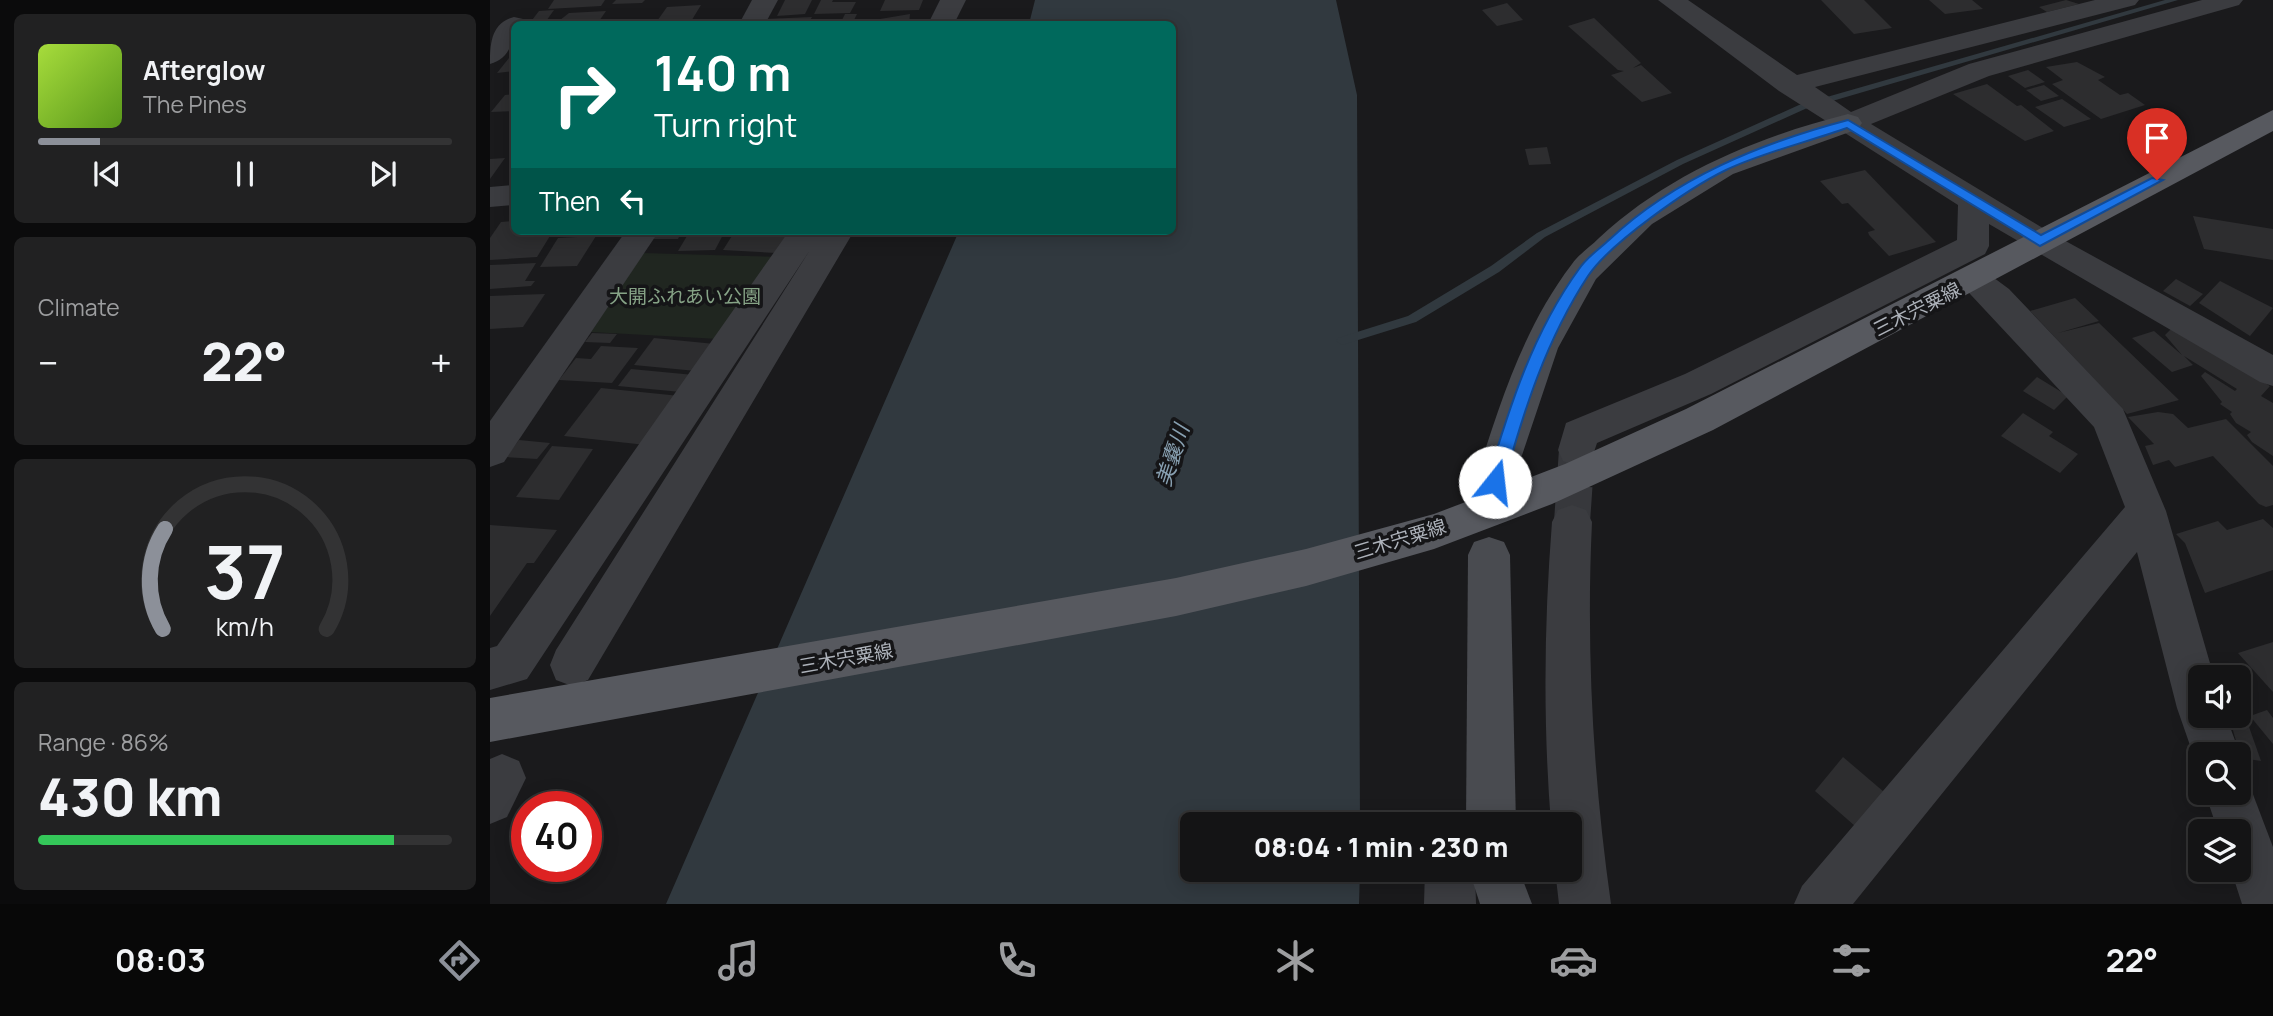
<!DOCTYPE html>
<meta charset="utf-8">
<style>
:root{--surface:#141415;--page:#212122;--text:#f1f3f6;--muted:#9d9ea0;--line:#333334;--accent:#8c9099}
body{margin:0;font-family:Manrope,"Noto Sans JP",sans-serif;background:var(--page);color:var(--text);height:100vh;display:flex;flex-direction:column;font-size:26px;white-space:nowrap}
*{box-sizing:border-box;margin:0}
p{font-size:23px;color:var(--muted)}
.icon{flex:none;width:38px;height:38px;fill:none;stroke:currentColor;stroke-width:2;stroke-linecap:round;stroke-linejoin:round}
.map{position:relative;flex:1;overflow:hidden}
.details{display:flex;flex-direction:column;gap:14px;padding:14px;background:#0b0b0c;width:490px}
.details>*{flex:none}
.banner{position:absolute;left:21px;top:21px;width:665px;height:214px;border-radius:10px;box-shadow:0 4px 18px #0003,0 0 0 2px var(--line);background:#00695c;color:#fff;overflow:hidden}
.buttons{position:absolute;left:1698px;top:665px;display:grid;gap:14px}
.buttons a{display:grid;place-items:center;width:63px;height:63px;border-radius:10px;background:var(--surface);box-shadow:0 4px 18px #0003,0 0 0 2px var(--line);font-size:35px}
.speed{position:absolute;left:21px;top:791px;display:flex;gap:14px;font-size:35px;font-weight:700;text-align:center}
.speed>*{display:grid;place-content:center;width:91px;height:91px;border-radius:50%;background:var(--surface);box-shadow:0 4px 18px #0003,0 0 0 2px var(--line);line-height:1}
.speed .limit{border:10px solid #d22;background:#fff;color:#111}
.pin{position:absolute;display:grid;place-items:center;width:60px;height:60px;color:#fff;margin:-72px -30px;border-radius:50% 50% 50% 0;rotate:-45deg;box-shadow:0 0 7px #0007}
.pin .icon{rotate:45deg}
.me{position:absolute;width:77px;margin:-38px;rotate:16deg;stroke-linejoin:round;filter:drop-shadow(0 0 5px #0008)}
.turn{display:flex;align-items:center;gap:24px;height:147px;padding:0 28px;font-size:32px}
.turn .icon{width:91px;height:91px;stroke-width:2.5}
.turn b{display:block;font-size:49px;line-height:60px}
.then{display:flex;align-items:center;height:66px;padding:0 28px;background:#0003;gap:14px;font-size:26px}
.big{font-size:52px;font-weight:800;line-height:1.1}
.details .card{flex:1;display:flex;flex-direction:column;justify-content:center;gap:10px;min-width:0;padding:0 24px;border-radius:10px;background:var(--page)}
.details .dial{align-items:center;gap:0}
.dial svg{height:182px;overflow:visible;fill:none;stroke:var(--line);stroke-width:7;stroke-linecap:round;text-anchor:middle}
.dial text{fill:var(--text);stroke:none}
.song{display:flex;align-items:center;gap:21px}
.cover{width:84px;height:84px;border-radius:10px;background:linear-gradient(135deg,hsl(80 70% 55%),hsl(90 70% 35%))}
.played{height:7px;border-radius:4px;background:linear-gradient(90deg,var(--accent) 15%,var(--line) 15%)}
.keys{display:flex;justify-content:space-around;direction:ltr}
.heat{display:flex;justify-content:space-between;align-items:center;font-size:38px;direction:ltr}
.charge{height:10px;border-radius:5px;background:linear-gradient(90deg,#34c759 86%,var(--line) 0)}
.trip{position:absolute;left:690px;top:812px;width:402px;height:70px;border-radius:10px;background:var(--surface);box-shadow:0 4px 18px #0003,0 0 0 2px var(--line);font-weight:800;line-height:70px;text-align:center}
.dock{display:flex;height:112px;justify-content:space-around;align-items:center;background:#080808;color:var(--muted)}
.dock .icon{width:49px;height:49px}
.dock .selected{color:var(--accent)}
.dock b{font-size:32px;color:var(--text)}
main{display:flex;flex:1;min-height:0}
.map>svg:first-child{display:block}
.green{fill:#202620}
.water{fill:#31393f}
.lines{fill:none;stroke-linecap:round;stroke-linejoin:round}
.stream{fill:#31393f;fill-rule:evenodd}
.building{fill:#2d2d2f}
.street-tunnel{stroke:#37383c;stroke-width:36;stroke-dasharray:36 18;stroke-linecap:butt}
.street{fill:#3b3c40;fill-rule:evenodd}
.secondary{fill:#494b50;fill-rule:evenodd}
.primary{fill:#57595f;fill-rule:evenodd}
.route{fill:#1a73e8;stroke:#114b97;stroke-width:2}
.labels{text-anchor:middle;dominant-baseline:central;stroke-width:7;stroke-linejoin:round;paint-order:stroke}
.park-label{font-size:19px;fill:#86a386;stroke:#151517}
.street-label{font-size:19px;fill:#adb2ba;stroke:#151517}
.water-label{font-size:21px;font-style:italic;fill:#88a0b1;stroke:#151517}
</style>
<main>
<section class="details">
<div class="card">
<div class="song"><i class="cover"></i><div><b>Afterglow</b><p>The Pines</p></div></div>
<div class="played"></div>
<div class="keys"><svg class="icon" aria-label="previous" viewBox="0 0 24 24"><path d="M18 5L8 12l10 7zM5 5v14"/></svg><svg class="icon" aria-label="pause" viewBox="0 0 24 24"><path d="M8 5v14M16 5v14"/></svg><svg class="icon" aria-label="next" viewBox="0 0 24 24"><path d="M6 5l10 7-10 7zM19 5v14"/></svg></div>
</div>
<div class="card"><p>Climate</p>
<div class="heat"><a>−</a><b class="big">22°</b><a>+</a></div>
</div>
<div class="card dial"><svg viewBox="0 0 100 80">
<path d="M14 69A42 42 0 1 1 86 69"/>
<path d="M14 69A42 42 0 0 1 15 25" stroke="#8c9099"/>
<text x="50" y="56" font-size="32" font-weight="700">37</text>
<text x="50" y="72" font-size="11">km/h</text>
</svg></div>
<div class="card"><p>Range · 86%</p><b class="big">430 km</b><div class="charge"></div></div>
</section>
<div class="map">
<svg width="1783" height="904" viewBox="0 0 1783 904">
<rect width="100%" height="100%" fill="#1a1a1c"/>
<path class="green" d="M153,253l136,4 -60,82 -128,-7z"/>
<path class="water" d="M545,0h301l21,95 3,729h-168v46h168l-1,34h-693l293,-673h213v-207h-143z"/>
<g class="lines">
<path class="stream" d="M1675,0h13l-373,109 -122,55 -138,73 -46,35 -83,50 -74,23 -6,-4 2,-3 70,-22 83,-50 46,-33 140,-73 122,-55z"/>
</g>
<g class="building">
<path d="M64,0h51l-4,6 -53,3z"/>
<path d="M126,0h29l-3,3 -30,1z"/>
<path d="M295,0h27l-7,14 -28,2z"/>
<path d="M331,0h12l-1,2h24l-6,11 -36,1z"/>
<path d="M395,0h38l-4,10 -39,1z"/>
<path d="M1331,0h43l28,28 -38,6z"/>
<path d="M1439,0h43l11,9 -38,5z"/>
<path d="M1576,0l13,4 -32,8 -8,-5z"/>
<path d="M1017,3l16,17 -26,6 -15,-16z"/>
<path d="M211,5l-11,18 -35,1 12,-17z"/>
<path d="M64,10l-10,14h-15l10,-13z"/>
<path d="M116,11l-9,13h-42l14,-11z"/>
<path d="M355,14h12l-5,10h-12z"/>
<path d="M420,14l-1,10h-37l2,-4z"/>
<path d="M322,17l-4,7h-47l3,-5z"/>
<path d="M1104,18l47,45 -8,5 8,-3 31,28 -30,9 -31,-27 13,-4 -6,-1 -50,-44z"/>
<path d="M19,58h5v13l-17,2z"/>
<path d="M1587,62l28,15 -7,3 22,15 8,-2 17,12 -44,14 -49,-35 11,-4 -17,-13z"/>
<path d="M1538,70l17,12 -20,6 -17,-12z"/>
<path d="M1497,84l30,22 4,-1 33,26 -29,10 -72,-47z"/>
<path d="M1554,85l15,11 -18,5 -15,-11z"/>
<path d="M24,94v17l-23,1 14,-17z"/>
<path d="M1572,99l29,20 -27,8 -29,-20z"/>
<path d="M1057,147l4,17 -22,1 -4,-16z"/>
<path d="M15,158l-15,21v-20z"/>
<path d="M1375,170l22,23 49,49 -47,14 -20,-21 -1,-3 7,-2 -27,-27 -6,1 -22,-23z"/>
<path d="M1703,216l80,13v31l-69,-11z"/>
<path d="M24,221v10h39l-16,26 -47,3v-22l11,-16z"/>
<path d="M166,231h26l-4,8h-27z"/>
<path d="M200,231h35l-10,19 -37,1z"/>
<path d="M245,231h55l-14,22 -53,-3z"/>
<path d="M106,236l-19,30 -37,1 18,-29z"/>
<path d="M46,263l-11,18h10l-4,5 -41,3v-24z"/>
<path d="M1686,279l27,15 -13,12 -27,-15z"/>
<path d="M1730,281l53,27 -23,28 -51,-33z"/>
<path d="M55,294l-22,33 -33,2v-33z"/>
<path d="M1585,298l24,23 -41,12 41,-10 80,77 -52,14 -97,-103z"/>
<path d="M1682,328l98,58 -9,10 12,7v53l-21,-14 -5,-7 4,-3 -15,-9 -6,-9 2,-2 -12,-8 2,-2 -21,-26 4,-4 30,19 2,-2 -53,-33 9,9 -21,7 -40,-34 22,-7 28,24 -17,-20z"/>
<path d="M102,333l25,1 -7,9 -25,-1z"/>
<path d="M164,338l61,6 -19,27 -62,-6z"/>
<path d="M111,346l37,2 -26,35 -53,-3 17,-22 15,1z"/>
<path d="M141,369l63,6 -13,17 -63,-6z"/>
<path d="M1547,377l31,19 -14,14 -31,-19z"/>
<path d="M111,388l79,8 -34,49 -82,-9z"/>
<path d="M1668,412l15,2 15,14 38,-9 47,47v39l-7,2 -7,-3 -46,-48 -38,11 -6,-7 -16,5 -8,-19 9,-2 -26,-27z"/>
<path d="M1533,413l30,19 -4,4 29,18 -18,19 -59,-37z"/>
<path d="M29,440l31,3 -13,16 -31,-2z"/>
<path d="M62,446l41,3 -34,51 -43,-3z"/>
<path d="M1773,519l10,9v42l-68,23 -20,-50 -9,-9 42,-13 9,9z"/>
<path d="M0,525l67,5 -23,33h-7l-37,53z"/>
<path d="M1783,642v50l-35,-39z"/>
<path d="M1777,710l6,8v26l-23,-28z"/>
<path d="M1740,720l18,4 13,37 -20,-3z"/>
<path d="M1353,757l41,35 -29,34 -40,-35z"/>
</g>
<g class="lines">
<path class="street-tunnel" d="M1082,522l5,-72"/>
<g class="street">
<path d="M262,0h26l-13,24h-26z"/>
<path d="M450,0h26l-12,24h-26z"/>
<path d="M1168,0h30l109,75 298,-75h44l-4,5 -320,82 36,25 118,-48 233,-64h41l-4,5 -250,71 -118,48 180,109 222,122v31l-13,-4 -271,-158v22l-4,8 -274,140 -114,49 -6,18 -14,5 -14,-5 -5,-11 8,-27 119,-49 272,-134 1,-35 -179,-114z"/>
<path d="M24,17l9,2 4,5h-13c0,18 -5,35 -24,40 0,-20 1,-41 24,-47z"/>
<path d="M24,185v20l-24,2v-20z"/>
<path d="M136,231h33l-155,231 -14,5v-46z"/>
<path d="M299,231h65l-266,449 -16,6 -16,-6 -6,-15 6,-15 254,-400 -283,429 -37,11v-42l7,-2z"/>
<path d="M1484,268l12,4 23,17 114,120 43,102 48,166h-14v39h26l14,38 -2,3v-3h-38l-1,17 -22,-63 -40,-156 -284,352h-59l8,-18 323,-379 -31,-80 -137,-147 5,-8z"/>
<path d="M1082,505l14,5 6,12c-6,128 1,255 19,382h-52l-4,-34h15v-46h-19c-8,-101 -7,-201 1,-302l6,-12z"/>
<path d="M12,754l17,7 7,17 -19,39 -17,7v-65z"/>
<path d="M1748,773l8,3 27,71v57h-31l-11,-34h7v-39h-20l-13,-38h33z"/>
<path d="M935,870h50l1,34h-52z"/>
</g>
<g class="secondary">
<path d="M1358,114l10,3 4,6 -4,6 -125,45 -81,50 -56,55 -38,69 -49,146 -14,4 -14,-4 -6,-12c24,-76 48,-154 97,-218 7,-10 18,-17 27,-26 69,-64 158,-101 249,-124z"/>
<path d="M999,537l15,5 6,13 6,269h-50l2,-269 6,-13z"/>
<path d="M979,870h50l13,34h-52z"/>
</g>
<path class="primary" d="M1783,110v21l-560,299 -161,74 -118,45 -128,37 -130,30 -686,126v-44l686,-120 130,-29 128,-35 131,-50 121,-55z"/>
</g>
<path class="route" d="M1358,120l193,115 111,-57 11,2 -123,66 -193,-118c-39,14 -83,24 -121,42 -37,18 -116,73 -138,106 -42,64 -64,134 -84,206l-3,5h-11l-3,-5c22,-74 46,-150 92,-213 7,-11 20,-20 30,-29 66,-62 152,-97 239,-120z"/>
<g class="labels">
<g class="park-label">
<text x="195" y="296">大開ふれあい公園</text>
</g>
<g class="street-label">
<text transform="translate(1427 309) rotate(-27)">三木宍粟線</text>
<text transform="translate(910 539) rotate(-17)">三木宍粟線</text>
<text transform="translate(356 658) rotate(-10)">三木宍粟線</text>
</g>
<g class="water-label">
<text transform="translate(682 455) rotate(-72)">美嚢川</text>
</g>
</g>
</svg>
<div class="buttons">
<a><svg class="icon" aria-label="sound" viewBox="0 0 24 24"><path d="M4 9h4l5-4v14l-5-4H4zM17 9q2 3 0 6"/></svg></a>
<a><svg class="icon" aria-label="search" viewBox="0 0 24 24"><circle cx="10" cy="10" r="6"/><path d="M15 15l6 6"/></svg></a>
<a><svg class="icon" aria-label="layers" viewBox="0 0 24 24"><path d="M12 4l9 5-9 5-9-5zM3 14l9 5 9-5"/></svg></a>
</div>
<div class="speed"><div class="limit">40</div></div>
<div class="pin" style="left:1667px;top:180px;background:#d93025"><svg class="icon" aria-label="arrive" viewBox="0 0 24 24"><path d="M6 21V4h12l-3 4 3 4H6"/></svg></div>
<svg class="me" style="left:1005px;top:482px" viewBox="-20 -20 40 40"><circle r="19" fill="#fff"/><path d="M0-13L10 11 0 6-10 11z" fill="#1a73e8"/></svg>
<div class="trip">08:04 · 1 min · 230 m</div>
<div class="banner">
<div class="turn"><svg class="icon" aria-label="right" viewBox="0 0 24 24"><path d="M7 20v-9h11M14 6l5 5-5 5"/></svg><div><b>140 m</b>Turn right</div></div>
<div class="then">Then<svg class="icon" aria-label="left" viewBox="0 0 24 24"><path d="M17 20v-9H6M10 6l-5 5 5 5"/></svg></div>
</div>
</div>
</main>
<nav class="dock">
<b>08:03</b>
<svg class="icon selected" aria-label="directions" viewBox="0 0 24 24"><path d="M12 3l9 9-9 9-9-9zM9 14v-3h6M13 9l2 2-2 2"/></svg>
<svg class="icon" aria-label="music" viewBox="0 0 24 24"><path d="M9 18V5l10-2v13"/><circle cx="6" cy="18" r="3"/><circle cx="16" cy="16" r="3"/></svg>
<svg class="icon" aria-label="phone" viewBox="0 0 24 24"><path d="M5 4h4l2 5-3 2q2 4 5 5l2-3 5 2v4C11 20 4 13 5 4z"/></svg>
<svg class="icon" aria-label="climate" viewBox="0 0 24 24"><path d="M12 3v18M4 7l16 10M4 17L20 7"/></svg>
<svg class="icon" aria-label="car" viewBox="0 0 24 24"><path d="M5 17H2v-5l4-1 3-4h7l3 4 3 1v5h-3M9 17h6M6 11h13"/><circle cx="7" cy="17" r="2"/><circle cx="17" cy="17" r="2"/></svg>
<svg class="icon" aria-label="filters" viewBox="0 0 24 24"><path d="M4 7h16M4 17h16"/><circle cx="9" cy="7" r="2"/><circle cx="15" cy="17" r="2"/></svg>
<b>22°</b>
</nav>
